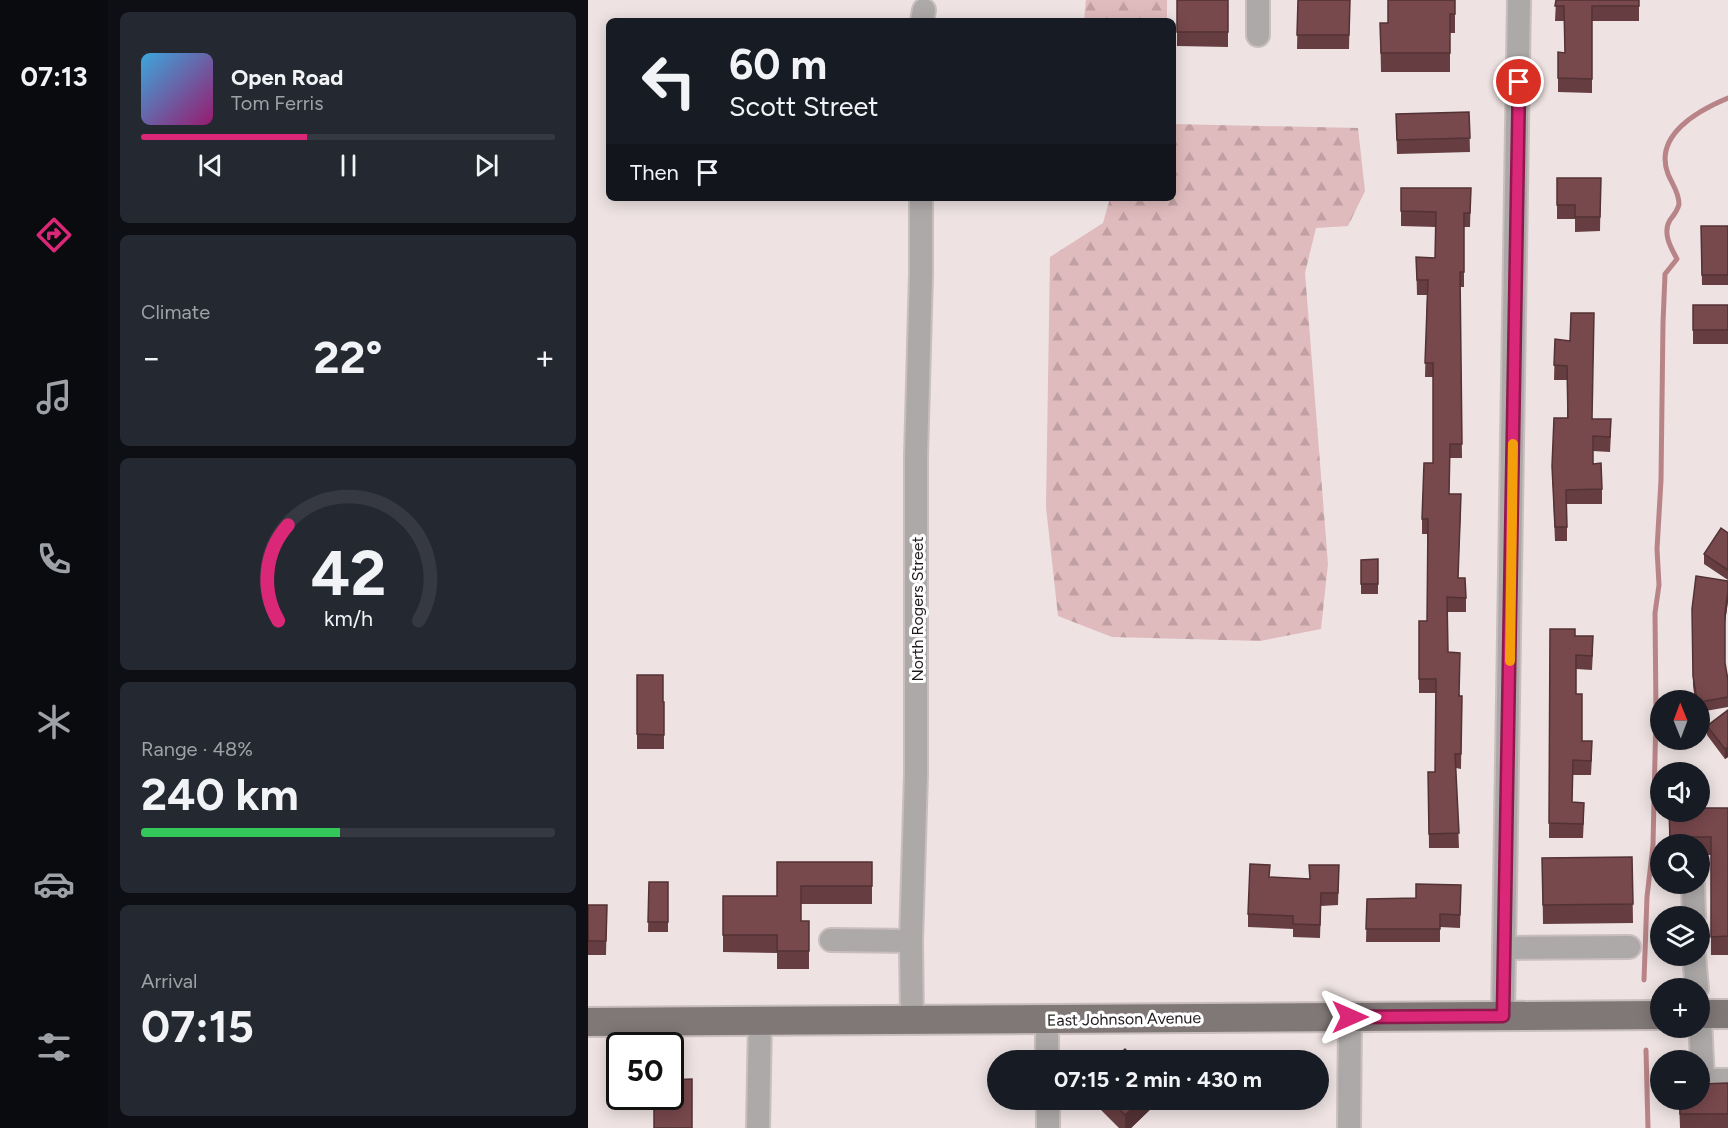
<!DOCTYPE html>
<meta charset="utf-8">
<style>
:root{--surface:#171b24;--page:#242831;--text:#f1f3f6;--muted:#9ea1a6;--line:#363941;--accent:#db2777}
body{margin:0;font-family:Figtree,sans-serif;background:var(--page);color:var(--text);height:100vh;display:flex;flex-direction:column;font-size:22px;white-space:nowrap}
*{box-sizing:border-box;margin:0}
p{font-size:20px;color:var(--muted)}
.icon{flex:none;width:33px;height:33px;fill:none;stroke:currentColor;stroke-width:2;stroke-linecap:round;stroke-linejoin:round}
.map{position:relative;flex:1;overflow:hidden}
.side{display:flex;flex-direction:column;gap:12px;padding:12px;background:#0d0f14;width:480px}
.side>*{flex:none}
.top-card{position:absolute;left:18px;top:18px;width:570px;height:183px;border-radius:9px;box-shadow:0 3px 15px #0003;background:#171b24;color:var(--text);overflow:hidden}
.needle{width:39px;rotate:359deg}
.tools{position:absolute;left:1062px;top:690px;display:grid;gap:12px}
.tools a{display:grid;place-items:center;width:60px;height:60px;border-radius:50%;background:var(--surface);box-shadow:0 3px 15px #0003;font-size:30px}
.speed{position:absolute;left:18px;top:1032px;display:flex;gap:12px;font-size:30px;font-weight:700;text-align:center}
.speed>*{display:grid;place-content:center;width:78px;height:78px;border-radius:50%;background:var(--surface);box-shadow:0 3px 15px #0003;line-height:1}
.speed .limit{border:3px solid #111;border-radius:9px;background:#fff;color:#111}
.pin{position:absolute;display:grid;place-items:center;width:51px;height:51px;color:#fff;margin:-26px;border:3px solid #fff;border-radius:50%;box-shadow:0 2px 6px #0007}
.me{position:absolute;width:66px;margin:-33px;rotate:90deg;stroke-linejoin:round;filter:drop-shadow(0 0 4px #0008)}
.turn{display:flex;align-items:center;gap:21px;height:126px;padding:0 24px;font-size:27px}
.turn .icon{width:78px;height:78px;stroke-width:2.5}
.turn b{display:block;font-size:42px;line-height:51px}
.then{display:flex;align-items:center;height:57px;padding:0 24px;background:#0003;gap:12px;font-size:22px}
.big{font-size:45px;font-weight:700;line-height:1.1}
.side .card{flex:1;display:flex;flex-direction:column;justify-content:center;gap:9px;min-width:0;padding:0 21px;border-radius:9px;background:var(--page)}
.side .dial{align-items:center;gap:0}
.dial svg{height:156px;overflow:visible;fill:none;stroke:var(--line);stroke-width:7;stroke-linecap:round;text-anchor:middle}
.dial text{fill:var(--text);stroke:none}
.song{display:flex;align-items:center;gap:18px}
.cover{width:72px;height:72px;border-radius:9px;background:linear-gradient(135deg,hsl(200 70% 55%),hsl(320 70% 35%))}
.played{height:6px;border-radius:3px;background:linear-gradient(90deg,var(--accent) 40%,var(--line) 40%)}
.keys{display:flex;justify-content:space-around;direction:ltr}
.heat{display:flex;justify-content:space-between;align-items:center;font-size:33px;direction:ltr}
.charge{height:9px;border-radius:4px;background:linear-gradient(90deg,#34c759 48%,var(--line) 0)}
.trip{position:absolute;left:399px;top:1050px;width:342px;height:60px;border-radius:30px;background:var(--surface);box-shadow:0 3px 15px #0003;font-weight:700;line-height:60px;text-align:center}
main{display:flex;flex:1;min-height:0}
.tabs{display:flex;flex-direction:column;width:108px;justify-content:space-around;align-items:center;background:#090b0e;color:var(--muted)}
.tabs .icon{width:42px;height:42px}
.tabs .on{color:var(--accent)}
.tabs b{font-size:27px;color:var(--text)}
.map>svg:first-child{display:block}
.forest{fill:url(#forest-firs)}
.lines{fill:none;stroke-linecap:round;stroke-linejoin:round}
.stream{stroke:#b88487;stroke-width:5}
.minor-casing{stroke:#c9bebe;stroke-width:26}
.major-casing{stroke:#c9bebe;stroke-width:32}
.minor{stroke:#aea9a9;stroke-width:22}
.major{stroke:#807777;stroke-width:28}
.wall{fill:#663e41}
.shaded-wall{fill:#533235}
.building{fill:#77484c;stroke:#533235;stroke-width:1.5}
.route-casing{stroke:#8e194d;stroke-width:15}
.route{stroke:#db2777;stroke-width:10}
.slow{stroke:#f59e0b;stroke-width:10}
.labels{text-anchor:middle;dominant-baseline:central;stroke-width:6;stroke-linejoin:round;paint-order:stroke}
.street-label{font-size:16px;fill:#1f1b1b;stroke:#fff}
</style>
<main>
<nav class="tabs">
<b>07:13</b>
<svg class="icon on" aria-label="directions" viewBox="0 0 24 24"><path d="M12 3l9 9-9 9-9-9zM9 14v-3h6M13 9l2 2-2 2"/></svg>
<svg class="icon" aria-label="music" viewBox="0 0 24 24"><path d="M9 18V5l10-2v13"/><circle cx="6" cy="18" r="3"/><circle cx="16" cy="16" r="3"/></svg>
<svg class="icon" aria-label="phone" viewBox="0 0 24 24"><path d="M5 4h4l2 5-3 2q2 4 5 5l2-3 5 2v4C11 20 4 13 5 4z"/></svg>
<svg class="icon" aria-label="climate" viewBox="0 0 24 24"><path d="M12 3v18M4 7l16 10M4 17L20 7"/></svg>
<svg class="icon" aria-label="car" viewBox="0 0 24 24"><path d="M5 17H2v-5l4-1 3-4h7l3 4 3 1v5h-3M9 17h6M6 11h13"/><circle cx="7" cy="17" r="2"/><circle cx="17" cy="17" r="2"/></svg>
<svg class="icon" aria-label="filters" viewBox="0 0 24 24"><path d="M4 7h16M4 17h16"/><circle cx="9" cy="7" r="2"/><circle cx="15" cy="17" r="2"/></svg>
</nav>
<section class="side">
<div class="card">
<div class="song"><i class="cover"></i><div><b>Open Road</b><p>Tom Ferris</p></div></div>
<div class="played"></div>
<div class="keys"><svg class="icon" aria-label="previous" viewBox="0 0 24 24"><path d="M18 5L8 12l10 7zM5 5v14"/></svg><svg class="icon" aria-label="pause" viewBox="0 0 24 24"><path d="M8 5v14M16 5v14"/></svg><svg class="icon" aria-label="next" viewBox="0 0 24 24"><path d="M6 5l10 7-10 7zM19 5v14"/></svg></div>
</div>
<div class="card"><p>Climate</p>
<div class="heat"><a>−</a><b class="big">22°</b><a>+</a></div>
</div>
<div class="card dial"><svg viewBox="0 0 100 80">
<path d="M14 69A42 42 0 1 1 86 69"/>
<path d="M14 69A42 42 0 0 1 19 20" stroke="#db2777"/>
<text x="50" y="56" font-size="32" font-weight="700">42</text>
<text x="50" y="72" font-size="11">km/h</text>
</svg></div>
<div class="card"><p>Range · 48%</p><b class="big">240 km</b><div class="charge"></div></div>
<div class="card"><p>Arrival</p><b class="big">07:15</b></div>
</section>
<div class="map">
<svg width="1140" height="1128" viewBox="0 0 1140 1128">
<defs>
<pattern id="forest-firs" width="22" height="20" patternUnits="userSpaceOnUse" patternTransform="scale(1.5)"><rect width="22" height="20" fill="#e0bbbd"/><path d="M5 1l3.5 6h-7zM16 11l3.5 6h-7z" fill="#c0a0a2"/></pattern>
</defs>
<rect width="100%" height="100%" fill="#eee2e2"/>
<g class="forest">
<path d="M498,0h81v21h-83z"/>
<path d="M585,124l185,4 7,63 -17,35 -32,2 -11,45 23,291 -7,65 -61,12 -148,-4 -54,-21 -12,-109 4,-250 53,-34 7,-25h63z"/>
</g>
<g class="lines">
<g class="stream">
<path d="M1056,980l3,-83 6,-52 3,-132 -1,-100 4,-28 -2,-36 4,-69 2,-157 2,-49 12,-15c-6,-11 -15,-26 -7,-39 4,-5 8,-10 9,-16 0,-12 -7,-20 -11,-30 -15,-39 31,-64 60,-76"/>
<path d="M1058,1050l2,78"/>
</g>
<g class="minor-casing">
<g id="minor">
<path d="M334,21l2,-11"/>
<path d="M670,35v-35"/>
<path d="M1105,884l1,32"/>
<path d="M243,940l80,1"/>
<path d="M916,948l125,-1"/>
<path d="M1106,956l3,32"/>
<path d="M915,1016l16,-1016"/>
<path d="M324,1020l-1,-79 5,-167v-318l5,-182v-76"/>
<path d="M459,1020v40"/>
<path d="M1112,1020l3,60h25"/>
<path d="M460,1100v28"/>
<path d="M170,1128l2,-107"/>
<path d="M761,1128l1,-111"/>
</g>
</g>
<g class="major-casing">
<g id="major">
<path d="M1112,1014h28"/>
<path d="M0,1022l1072,-7"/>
</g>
</g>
<use href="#minor" class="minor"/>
<use href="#major" class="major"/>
</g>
<g class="wall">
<path d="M589,0h51v47l-51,-1z"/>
<path d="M710,0h52l-1,49h-52z"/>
<path d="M867,0v33h-5v39h-69l-1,-49h8z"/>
<path d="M968,0h83v21h-47v72l-34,-1v-40l7,1 -1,-32h-9z"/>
<path d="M881,112l1,40 -73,2 -1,-40z"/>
<path d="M969,178h44l-1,53 -25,1v-13h-18z"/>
<path d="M883,188l-1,39h-6v60h-4l2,171h-12l-1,36 12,14 -3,70 8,20v14h-19l1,40 12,44h2l-1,73 -5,-1 3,80h-30l-1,-76h7l1,-79h-17v-72h8v-87h-5v-15l11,-56v-86h-8l2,-82h-10l-1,-38 19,1 1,-31 -35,-1v-15z"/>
<path d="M1113,226h27v59h-26z"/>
<rect x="1105" y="305" width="35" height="39"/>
<path d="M967,339l38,80 18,14 -1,19 -17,-1v13l9,25v15h-35v37h-12l-3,-75 15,-48v-38h-13z"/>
<path d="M1140,533v47l-24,-16v-10z"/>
<path d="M790,559v35h-17v-34z"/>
<path d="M1140,581v20l-3,21v41l3,17v27l-28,5v-12h-5l-2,-14 -1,-77z"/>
<path d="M962,629l25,7 18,15 -1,19 -16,-1v25l6,47 10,15 -1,19h-18l-1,27 12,15 -1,21h-34z"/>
<path d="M49,675l26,27h1v47h-27z"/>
<path d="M1140,710v47l-3,2 -18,-24v-9z"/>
<path d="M1140,808v147h-17v-100h-11v-11h-31v-32z"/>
<path d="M1044,857l1,66 -90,1 -1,-66z"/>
<path d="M189,862h95v42h-71v17h8v48h-32v-16l-54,-1v-56h54z"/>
<path d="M751,865l-1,40 -17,1 -1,32 -27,-1v-8l-45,-2v-13l21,-37 40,2z"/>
<path d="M61,882h19v50h-20z"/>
<path d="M873,885l-1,43 -20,-1v15h-74l1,-43 49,-1z"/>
<path d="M0,905h19l-1,50h-18z"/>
<path d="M1140,1083v45h-48l-1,-28 24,-10z"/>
<path d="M503,1100h67v2l-27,26h-12z"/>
</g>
<g class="shaded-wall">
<path d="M1140,591v10l-3,22v-10z"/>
<path d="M1140,747v10l-3,2v-10z"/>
<path d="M553,1100h17v2l-27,26h-6v-13z"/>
</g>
<g class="building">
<rect x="589" y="0" width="51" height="32"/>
<path d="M710,0h52l-1,35h-52z"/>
<path d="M800,0h67v14h-5v39h-69l-1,-30h8z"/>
<path d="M968,0h83v6h-47v73l-34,-1v-26l7,1 -1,-47h-9z"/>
<path d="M881,112l1,26 -73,2 -1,-26z"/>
<path d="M969,178h44l-1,39h-25v-12h-18z"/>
<path d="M813,188h70l-1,25h-6v59h-4l2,172h-12l-1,50h12l-3,84h7l1,20 -19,-1 1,55 12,1 -1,43h3l-1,58h-6l4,79 -30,1 -1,-62h7l1,-93h-17v-58h8l1,-102h-6l2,-56h9v-100h-8l3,-83h-11l-1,-23 19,1 1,-46 -35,-1z"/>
<path d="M1113,226h27v49h-26z"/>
<rect x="1105" y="305" width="35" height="25"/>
<path d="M983,313h23l-2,106h19l-1,18 -17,-1v28l8,-1 1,26 -36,1 1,37h-12l-3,-61 2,-48h14l-1,-52 -13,-1 1,-26 15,2z"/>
<path d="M1133,528l7,5v37l-24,-16z"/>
<path d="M790,559v25h-17v-24z"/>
<path d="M1108,576l32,5v10l-3,22v50l3,17v17l-28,5v-2h-3l-4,-24 -1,-67z"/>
<path d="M962,629h25v7h18l-1,20 -16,-1v39h6v47h10l-1,20 -18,-1 -1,42 12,1 -1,21 -34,-1z"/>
<path d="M49,675h26v27h1v33l-27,-1z"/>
<path d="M1140,710v37l-3,2 -18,-23z"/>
<path d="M1112,808h28v128l-17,1v-100h-41l-1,-25h31z"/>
<path d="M1044,857l1,47 -90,1 -1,-47z"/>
<path d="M189,862h95v24h-71v35h8v30h-32v-16h-54v-39h54z"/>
<path d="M662,864l20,1 -1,12 41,2 -1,-14h30l-1,28h-17l-1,32 -27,-1v-8l-45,-2z"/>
<path d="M61,882h19v40h-20z"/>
<path d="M828,884l45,1 -1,30 -20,-1v15h-74l1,-30 49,-1z"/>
<path d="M0,905h19l-1,36h-18z"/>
<path d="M537,1049l11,11h-23z"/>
<path d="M104,1079v49h-38v-32h16v-16z"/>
<path d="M1140,1083v31h-48v-14h20v-10h3v-6z"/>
<path d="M522,1100h31l-16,15z"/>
</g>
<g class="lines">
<g class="route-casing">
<path id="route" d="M762,1017l153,-1 16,-934"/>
</g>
<use href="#route" class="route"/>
<path class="slow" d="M922,661l3,-217"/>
</g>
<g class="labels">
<g class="street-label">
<text transform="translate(329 609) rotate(-90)">North Rogers Street</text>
<text transform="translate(536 1019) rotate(-1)">East Johnson Avenue</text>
</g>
</g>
</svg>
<div class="tools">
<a><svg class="needle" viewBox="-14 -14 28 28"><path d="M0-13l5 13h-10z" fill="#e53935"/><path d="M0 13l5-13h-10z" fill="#9ea1a6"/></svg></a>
<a><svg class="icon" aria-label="sound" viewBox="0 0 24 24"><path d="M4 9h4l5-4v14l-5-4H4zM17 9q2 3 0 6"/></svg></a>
<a><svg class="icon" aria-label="search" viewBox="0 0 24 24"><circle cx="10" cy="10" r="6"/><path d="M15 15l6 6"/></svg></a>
<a><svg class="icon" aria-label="layers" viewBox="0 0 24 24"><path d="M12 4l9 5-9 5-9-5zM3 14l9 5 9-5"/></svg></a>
<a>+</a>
<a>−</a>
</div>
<div class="speed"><div class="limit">50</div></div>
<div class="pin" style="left:931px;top:82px;background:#d93025"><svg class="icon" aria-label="arrive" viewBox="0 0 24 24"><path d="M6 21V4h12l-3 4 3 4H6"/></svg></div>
<svg class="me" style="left:762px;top:1017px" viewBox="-20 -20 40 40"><path d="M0-17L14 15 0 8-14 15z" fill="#db2777" stroke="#fff" stroke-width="4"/></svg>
<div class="trip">07:15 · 2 min · 430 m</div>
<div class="top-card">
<div class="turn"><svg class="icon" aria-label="left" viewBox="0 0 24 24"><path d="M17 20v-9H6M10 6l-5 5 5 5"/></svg><div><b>60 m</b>Scott Street</div></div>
<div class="then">Then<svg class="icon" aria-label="arrive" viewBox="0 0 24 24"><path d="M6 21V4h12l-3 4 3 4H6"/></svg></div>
</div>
</div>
</main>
